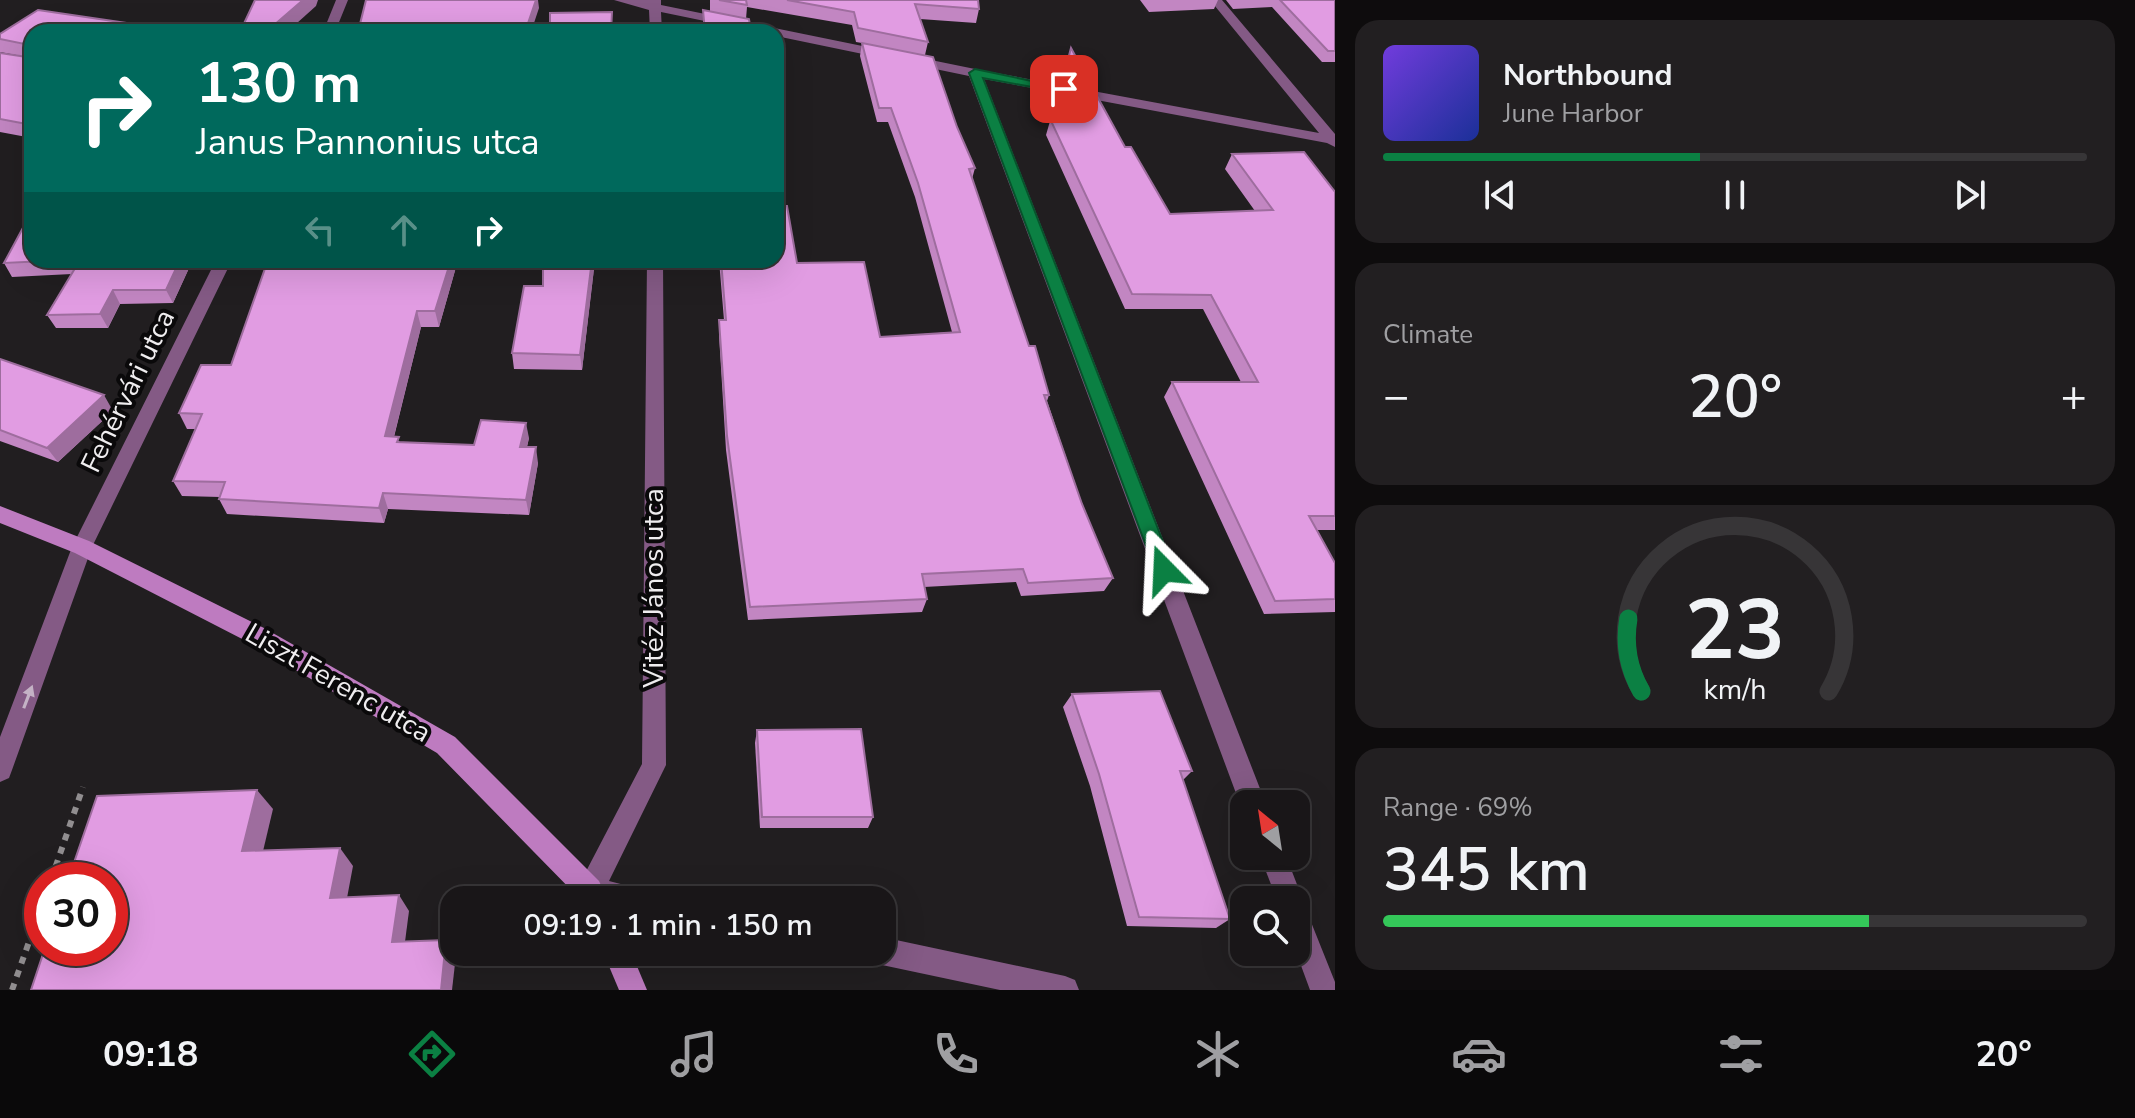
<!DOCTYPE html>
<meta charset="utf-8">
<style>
:root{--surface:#191618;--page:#221f21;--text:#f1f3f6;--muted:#9f9fa2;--line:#373537;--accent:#0b8043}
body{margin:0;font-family:"Nunito Sans",sans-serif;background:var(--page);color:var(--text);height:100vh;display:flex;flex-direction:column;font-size:30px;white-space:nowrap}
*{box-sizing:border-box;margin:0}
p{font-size:26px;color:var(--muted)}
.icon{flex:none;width:44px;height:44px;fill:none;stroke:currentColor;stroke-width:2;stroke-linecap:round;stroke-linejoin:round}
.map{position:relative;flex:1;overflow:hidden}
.side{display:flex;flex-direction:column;gap:20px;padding:20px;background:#0e0c0d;width:800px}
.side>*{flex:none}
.hud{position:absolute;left:24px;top:24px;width:760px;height:244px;border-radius:24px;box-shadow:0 8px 32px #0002,0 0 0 2px var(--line);background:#00695c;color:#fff;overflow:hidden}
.needle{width:52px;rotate:330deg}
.buttons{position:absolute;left:1230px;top:790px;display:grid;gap:16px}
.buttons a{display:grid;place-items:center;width:80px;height:80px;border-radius:16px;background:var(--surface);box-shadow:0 8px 32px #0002,0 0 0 2px var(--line);font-size:40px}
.speed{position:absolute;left:24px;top:862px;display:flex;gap:16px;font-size:40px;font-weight:700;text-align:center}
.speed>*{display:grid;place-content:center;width:104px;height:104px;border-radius:50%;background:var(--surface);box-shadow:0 8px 32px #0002,0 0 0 2px var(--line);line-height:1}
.speed .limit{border:12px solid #d22;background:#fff;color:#111}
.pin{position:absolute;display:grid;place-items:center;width:68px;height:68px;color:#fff;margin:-34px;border-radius:16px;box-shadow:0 4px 12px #0006}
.me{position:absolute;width:88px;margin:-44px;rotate:339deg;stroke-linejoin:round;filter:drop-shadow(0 0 6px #0008)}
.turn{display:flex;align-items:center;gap:28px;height:168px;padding:0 40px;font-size:36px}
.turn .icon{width:104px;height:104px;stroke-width:2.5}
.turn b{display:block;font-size:56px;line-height:68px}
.lanes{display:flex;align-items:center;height:76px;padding:0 40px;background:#0003;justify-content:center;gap:40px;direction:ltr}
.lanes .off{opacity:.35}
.big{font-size:60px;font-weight:600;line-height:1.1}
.side .card{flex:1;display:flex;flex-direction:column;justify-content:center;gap:12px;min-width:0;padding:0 28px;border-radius:24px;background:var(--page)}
.side .dial{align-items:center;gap:0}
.dial svg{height:208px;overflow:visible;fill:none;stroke:var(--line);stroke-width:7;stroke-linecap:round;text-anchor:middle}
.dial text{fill:var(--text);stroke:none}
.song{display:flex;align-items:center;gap:24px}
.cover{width:96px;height:96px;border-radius:12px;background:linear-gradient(135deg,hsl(260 70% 55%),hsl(230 70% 35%))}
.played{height:8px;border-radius:4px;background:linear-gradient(90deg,var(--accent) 45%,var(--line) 45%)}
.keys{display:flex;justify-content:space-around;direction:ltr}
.heat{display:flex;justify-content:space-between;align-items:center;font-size:44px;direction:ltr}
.charge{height:12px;border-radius:6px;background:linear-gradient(90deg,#34c759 69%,var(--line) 0)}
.trip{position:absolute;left:440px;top:886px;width:456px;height:80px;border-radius:24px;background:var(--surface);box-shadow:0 8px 32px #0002,0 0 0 2px var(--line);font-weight:600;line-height:80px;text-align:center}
.tab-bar{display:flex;height:128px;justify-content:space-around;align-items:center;background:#0a090a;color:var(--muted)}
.tab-bar .icon{width:56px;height:56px}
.tab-bar .on{color:var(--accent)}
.tab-bar b{font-size:36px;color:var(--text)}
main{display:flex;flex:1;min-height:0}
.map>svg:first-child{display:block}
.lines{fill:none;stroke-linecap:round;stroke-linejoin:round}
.path{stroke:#918e90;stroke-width:6;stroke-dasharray:7 7;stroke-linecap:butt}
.street{fill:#845a85;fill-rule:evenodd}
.secondary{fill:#be7bc0;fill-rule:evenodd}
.wall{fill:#c286c2}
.shaded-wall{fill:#9e6d9e}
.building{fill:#e19ce2;stroke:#9e6d9e;stroke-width:2}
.oneway{fill:#c4b2c5}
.route{fill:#0b8043;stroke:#07532c;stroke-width:2}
.labels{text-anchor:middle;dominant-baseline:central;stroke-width:8;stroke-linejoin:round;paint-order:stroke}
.street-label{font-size:28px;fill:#efedef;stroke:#0a090a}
</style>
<main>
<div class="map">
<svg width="1335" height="990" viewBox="0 0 1335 990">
<rect width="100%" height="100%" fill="#211e20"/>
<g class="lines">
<g class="path">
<path d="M51,880l32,-93"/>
<path d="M12,990l30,-85"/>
</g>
<g class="street">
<path d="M336,0h12l-13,32h-12z"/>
<path d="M614,0h47v5l314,64 344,64 -109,-133h12l113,134v13l-8,-4 -343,-64 282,725h-22v8l-4,-8 -271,-728 -193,-40v-4h-18l-97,-20 1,20h-12l-1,-22z"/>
<path d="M216,260h16l-140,287 -80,223 -3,8 -9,4v-45l72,-190z"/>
<path d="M647,260h16l3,505 -57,116 39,10 4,9h-70l-5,-10 4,-9 61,-117z"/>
<path d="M1260,856h26l17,44 -2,5 4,2 30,75v8h-25l-14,-38v-52h-19z"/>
<path d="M882,937l183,39 10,4 4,10h-79l-118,-25 -10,-4 -3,-9h13z"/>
</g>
<g class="secondary">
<path d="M0,506l89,35 175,87 191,109 144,144 9,19h-27l-144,-147 -189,-111 -173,-89 -75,-30z"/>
<path d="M603,952h28l16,38h-28z"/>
</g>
</g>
<g class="wall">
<path d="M710,0h268l1,9 -3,14 -56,-4 8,23 -3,13 50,113 -3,11 57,167 20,49 -2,6 35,103 31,74 -9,13 -83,5 -5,-14 -92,5 3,12 -5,13 -174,8 -22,-170 -7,-115v-15h5l-5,-60h57l5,-54 16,57 83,74 72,-5 -37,-135 -27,-75h-11l-17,-66 2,-13 -6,-1 -4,-17 -105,-18 -1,12 5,13h-48v-22l7,1z"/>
<path d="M1140,0h78l-4,9 -65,3z"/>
<path d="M1226,0h109v62h-13l-50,-55 -39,2z"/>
<path d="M32,32v106l-32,-6v-79l27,4 -27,-5v-18z"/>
<path d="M1071,48l12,22 -5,15 47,62 45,67 85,-3 -30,-42 7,-15 103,38v338h-18l18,33v49l-71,2 -100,-217 8,-15h69l-38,-73h-78l-79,-174z"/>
<path d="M32,260h155l3,6 -17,37 -53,1 -12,24h-52l-9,-13 25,-41 -60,3 -8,-14z"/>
<path d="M458,260l-19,67h-18l-27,110 6,5 74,3 55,-7 -2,9 11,16 -9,52 -141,-6 -4,14 -157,-9 -8,-15 1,-2 -38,-1 -9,-15 23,-52h-9l-8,-16 52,-48z"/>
<path d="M595,260l-13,110 -68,-1 -2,-16 31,-67z"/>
<path d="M0,359l113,52 -55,51 -58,-21z"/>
<path d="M1072,694l120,77 -9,9 47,139 -14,9 -89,-2 -37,-140 -27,-79z"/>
<path d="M757,730l116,87 -5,11h-108l-5,-85z"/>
</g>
<g class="shaded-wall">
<path d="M303,0h15l-2,6 -29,26h-21z"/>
<path d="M536,0h2l1,8 -8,24h-6z"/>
<path d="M180,260h7l3,6 -17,37 -7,-13z"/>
<path d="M451,260h7l-19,67 -4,-16z"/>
<path d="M592,260h3l-13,110 -2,-15z"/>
<path d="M113,290l7,14 -12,24 -8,-14z"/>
<path d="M417,311l4,16 -31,125 -5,-16z"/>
<path d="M104,395l9,16 -55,51 -11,-14z"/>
<path d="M526,423l3,15 -6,24 -3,-15z"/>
<path d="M536,447l2,16 -9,52 -3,-15z"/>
<path d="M383,493l5,16 -4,14 -5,-15z"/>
<path d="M257,790l16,19 -14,59 -17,-17z"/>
<path d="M340,848l13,18 -9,48 -14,-16z"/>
<path d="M399,895l10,16 -6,46 -11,-15z"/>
<path d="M446,940l10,15 -4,35h-11z"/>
</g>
<g class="building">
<path d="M255,0h48l-37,32h-26z"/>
<path d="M366,0h170l-11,32h-167z"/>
<path d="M719,0h27l1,5z"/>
<path d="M787,0h191l1,9 -64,-5 13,38 -70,-14 -4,-16z"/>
<path d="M1280,0h55v51h-7z"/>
<path d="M38,10l150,22h-156v93l-32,-6v-66l27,4 -2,-13 -25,-5v-5z"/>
<path d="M703,10l46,9 2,13h-46z"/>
<path d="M612,12l-1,20h-61v-19z"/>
<path d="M862,43l71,14 24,70 18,41 -6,1 60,177h6l14,49h-5l38,109 31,74 -85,5 -5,-14 -101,5 5,25 -177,8 -23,-171 -8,-116h7l-5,-60h55v-78l5,24h6l10,57 67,-1 16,75 80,-5 -42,-149 -27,-75h-12z"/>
<path d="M1071,48l12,22 -17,-3z"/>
<path d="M1062,82l30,5 33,60h6l39,67 103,-4 -41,-56 72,-2 31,40v324h-26l26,47v36l-60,2 -103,-219h86l-47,-87 -79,-1 -81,-173z"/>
<path d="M32,211v49h36l-64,3z"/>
<path d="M80,260h100l-14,30h-53l-13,24 -53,1z"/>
<path d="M268,260h183l-16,51h-18l-32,125 14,1 -2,5 77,3 7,-25 45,3 -6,24h16l-10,53 -143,-7 -4,15 -160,-9 6,-17 -52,-1 29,-67 -23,-1 22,-48h30z"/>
<path d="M543,260h49l-12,95 -68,-2 12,-67h19z"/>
<path d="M0,359l104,36 -57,53 -47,-18z"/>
<path d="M1160,691l32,80h-12l50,148 -91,-2 -40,-143 -27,-80z"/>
<path d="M861,729l12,88h-111l-5,-87z"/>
<path d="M257,790l-15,61 98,-3 -10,50 69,-3 -7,47 54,-2 -5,50h-410l14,-42h65v-68h-42l29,-84z"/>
</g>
<defs><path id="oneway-solid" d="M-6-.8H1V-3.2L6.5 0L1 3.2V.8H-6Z" transform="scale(2)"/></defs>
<use class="oneway" href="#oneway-solid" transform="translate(28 697) rotate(-69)"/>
<path class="route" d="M975,69l95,20 -6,4 -81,-15 191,492 -3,6h-13l-3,-6 -186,-497z"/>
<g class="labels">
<g class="street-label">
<text transform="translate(128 391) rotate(-64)">Fehérvári utca</text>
<text transform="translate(654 588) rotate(-90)">Vitéz János utca</text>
<text transform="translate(338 683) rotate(30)">Liszt Ferenc utca</text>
</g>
</g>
</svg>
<div class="buttons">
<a><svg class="needle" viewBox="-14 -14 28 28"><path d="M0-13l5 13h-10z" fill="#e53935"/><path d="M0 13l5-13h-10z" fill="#9f9fa2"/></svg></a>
<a><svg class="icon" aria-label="search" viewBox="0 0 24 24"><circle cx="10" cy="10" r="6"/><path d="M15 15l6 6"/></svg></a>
</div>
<div class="speed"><div class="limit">30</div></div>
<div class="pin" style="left:1064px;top:89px;background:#d93025"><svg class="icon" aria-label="arrive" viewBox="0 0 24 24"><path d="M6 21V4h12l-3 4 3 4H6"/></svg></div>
<svg class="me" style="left:1164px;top:570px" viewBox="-20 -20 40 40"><path d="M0-17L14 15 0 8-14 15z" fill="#0b8043" stroke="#fff" stroke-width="4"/></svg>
<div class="trip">09:19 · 1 min · 150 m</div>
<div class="hud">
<div class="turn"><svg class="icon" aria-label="right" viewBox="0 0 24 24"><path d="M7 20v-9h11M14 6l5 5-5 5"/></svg><div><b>130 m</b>Janus Pannonius utca</div></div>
<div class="lanes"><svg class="icon off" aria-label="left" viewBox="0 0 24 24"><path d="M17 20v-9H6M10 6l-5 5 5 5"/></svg><svg class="icon off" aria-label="ahead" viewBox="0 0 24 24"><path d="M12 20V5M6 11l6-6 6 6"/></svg><svg class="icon" aria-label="right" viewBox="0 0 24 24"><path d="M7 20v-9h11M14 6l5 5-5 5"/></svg></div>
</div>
</div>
<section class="side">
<div class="card">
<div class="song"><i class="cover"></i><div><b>Northbound</b><p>June Harbor</p></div></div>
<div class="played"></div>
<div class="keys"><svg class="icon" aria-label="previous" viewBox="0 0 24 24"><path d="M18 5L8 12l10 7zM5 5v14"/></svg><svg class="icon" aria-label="pause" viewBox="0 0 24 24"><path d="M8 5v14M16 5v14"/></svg><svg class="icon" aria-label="next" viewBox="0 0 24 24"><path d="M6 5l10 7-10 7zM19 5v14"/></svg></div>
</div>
<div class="card"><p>Climate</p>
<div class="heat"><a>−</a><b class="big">20°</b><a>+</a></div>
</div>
<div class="card dial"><svg viewBox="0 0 100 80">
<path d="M14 69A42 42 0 1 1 86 69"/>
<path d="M14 69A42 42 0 0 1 9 41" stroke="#0b8043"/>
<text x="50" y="56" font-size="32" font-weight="700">23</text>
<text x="50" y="72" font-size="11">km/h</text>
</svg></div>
<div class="card"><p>Range · 69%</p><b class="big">345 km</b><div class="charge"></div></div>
</section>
</main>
<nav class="tab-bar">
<b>09:18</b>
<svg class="icon on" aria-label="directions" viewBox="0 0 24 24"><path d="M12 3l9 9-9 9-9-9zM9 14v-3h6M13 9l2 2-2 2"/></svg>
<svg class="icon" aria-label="music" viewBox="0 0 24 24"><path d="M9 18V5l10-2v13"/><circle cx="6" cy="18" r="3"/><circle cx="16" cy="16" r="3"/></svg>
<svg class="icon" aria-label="phone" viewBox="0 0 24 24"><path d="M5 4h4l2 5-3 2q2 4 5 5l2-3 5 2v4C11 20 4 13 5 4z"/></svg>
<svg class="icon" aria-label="climate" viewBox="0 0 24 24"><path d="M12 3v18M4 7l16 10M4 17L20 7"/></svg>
<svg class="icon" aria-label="car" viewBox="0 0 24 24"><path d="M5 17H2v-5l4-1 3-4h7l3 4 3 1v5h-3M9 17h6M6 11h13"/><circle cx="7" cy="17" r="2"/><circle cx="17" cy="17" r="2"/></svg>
<svg class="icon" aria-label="filters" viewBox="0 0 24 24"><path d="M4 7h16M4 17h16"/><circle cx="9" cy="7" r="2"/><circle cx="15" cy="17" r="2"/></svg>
<b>20°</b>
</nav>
